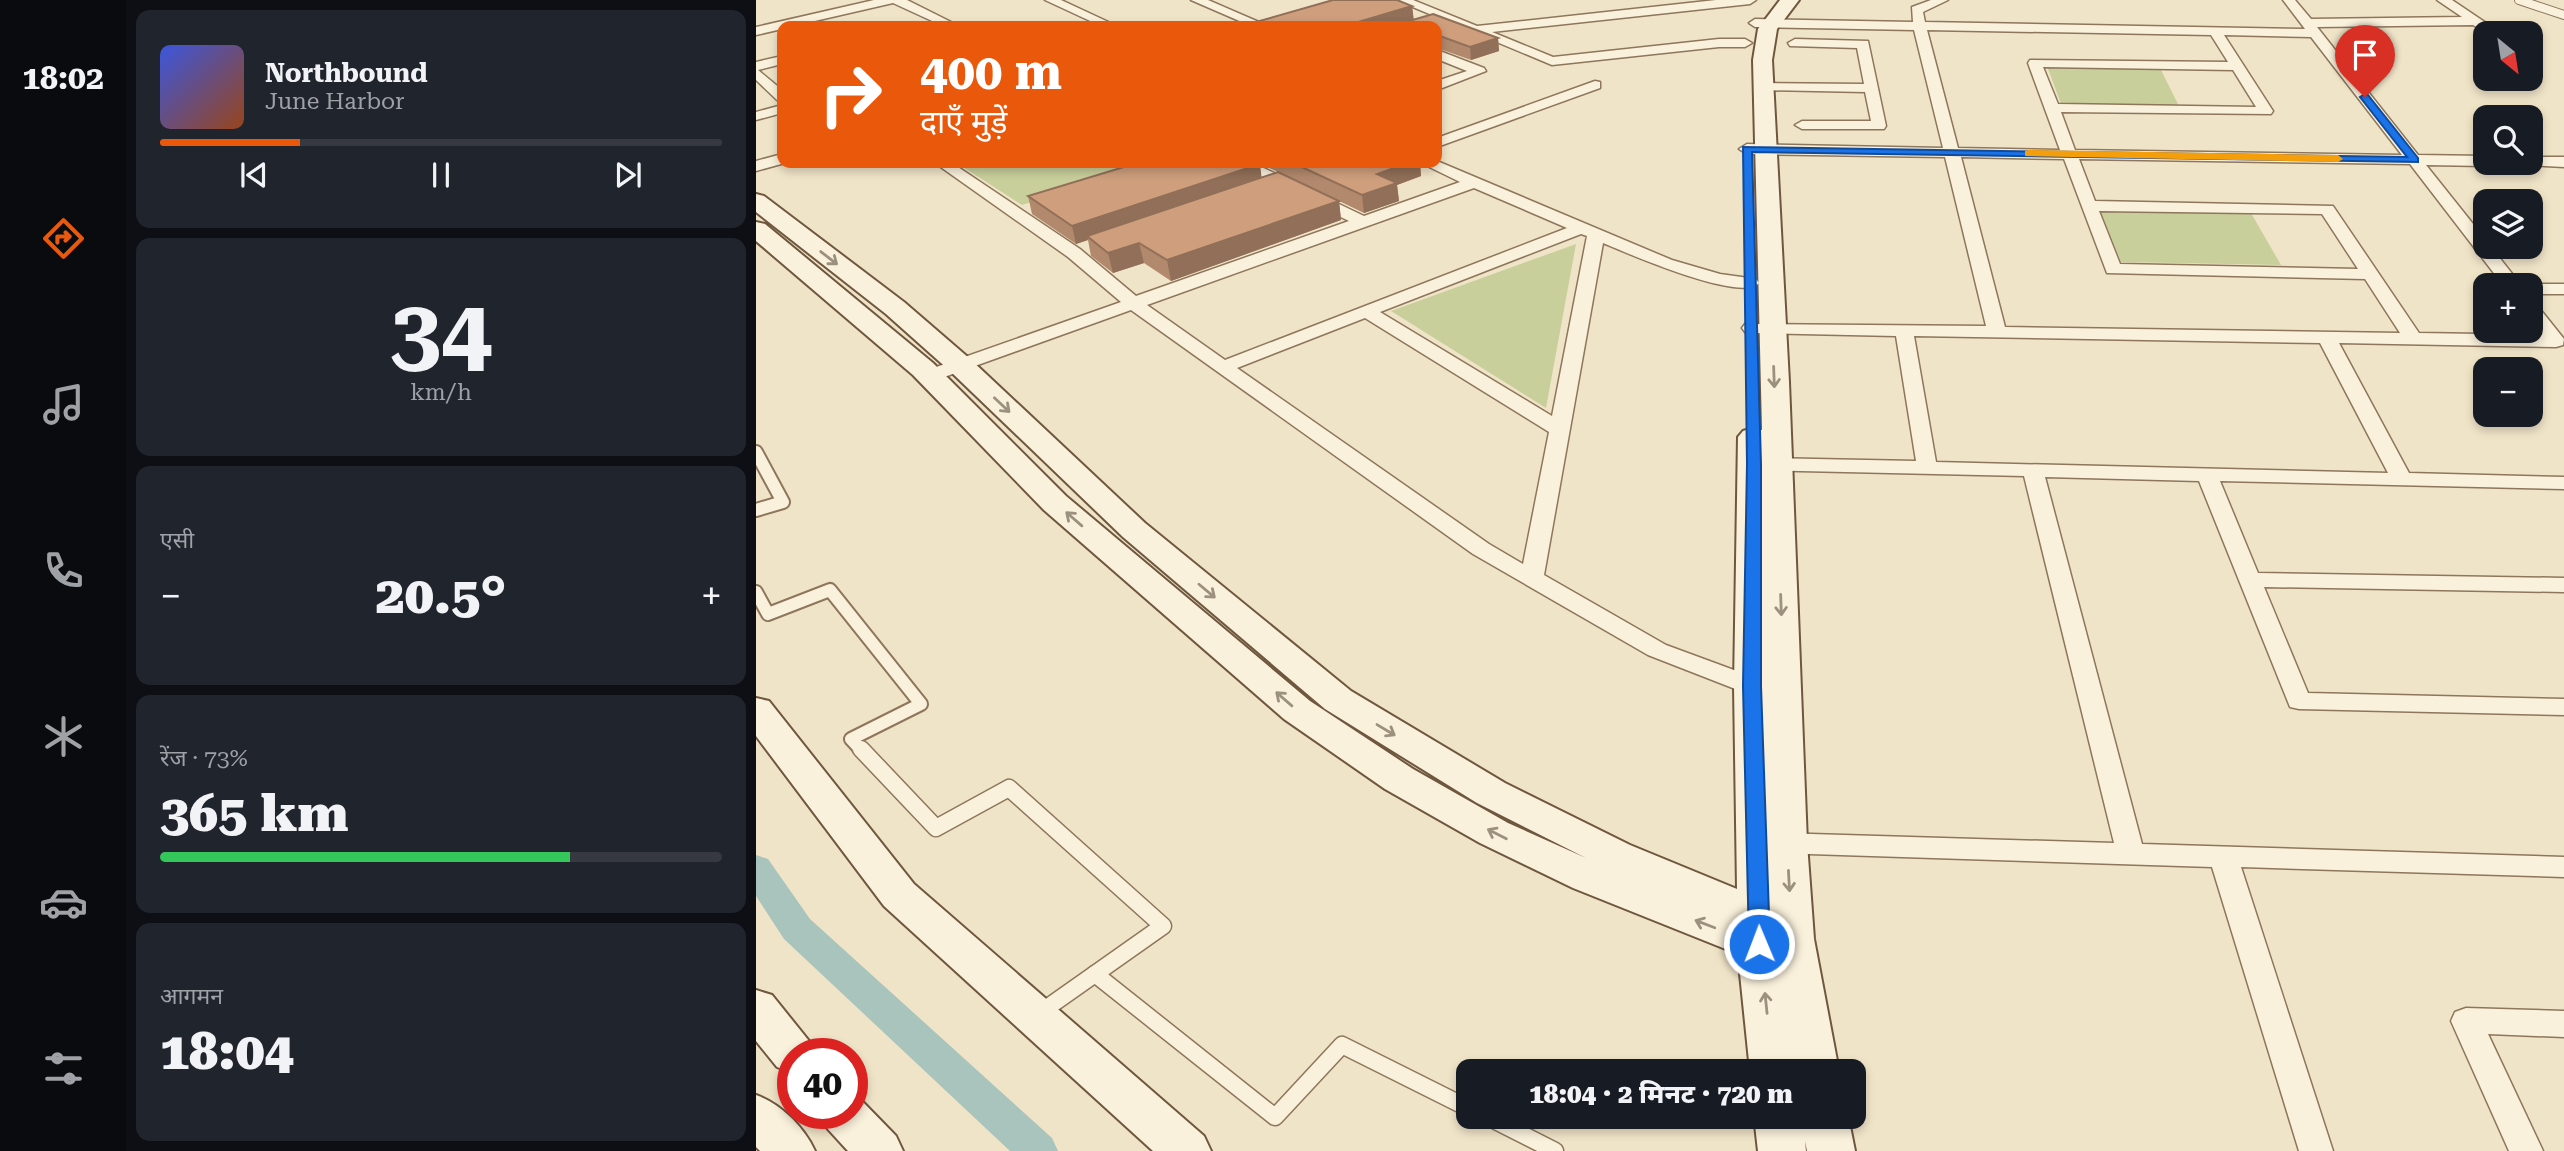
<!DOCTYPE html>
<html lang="hi">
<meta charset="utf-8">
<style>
:root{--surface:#171b24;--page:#20242c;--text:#f1f3f6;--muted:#9ea1a6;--line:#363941;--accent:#ea580c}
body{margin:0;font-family:"Roboto Serif","Noto Sans Devanagari",serif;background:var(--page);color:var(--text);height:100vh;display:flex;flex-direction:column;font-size:26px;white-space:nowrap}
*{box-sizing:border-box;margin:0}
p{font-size:23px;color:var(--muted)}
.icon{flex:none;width:38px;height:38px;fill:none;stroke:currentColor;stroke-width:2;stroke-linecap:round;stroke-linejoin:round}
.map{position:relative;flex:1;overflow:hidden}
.sheet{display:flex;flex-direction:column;gap:10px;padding:10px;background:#0d0f14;width:630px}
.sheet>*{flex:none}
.banner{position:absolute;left:21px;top:21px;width:665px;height:147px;border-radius:14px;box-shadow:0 4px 10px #0003;background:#ea580c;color:#fff;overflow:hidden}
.needle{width:46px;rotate:150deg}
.controls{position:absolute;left:1717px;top:21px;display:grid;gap:14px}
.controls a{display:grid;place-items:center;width:70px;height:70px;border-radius:14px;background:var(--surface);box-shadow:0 4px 10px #0003;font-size:35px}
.speed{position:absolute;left:21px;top:1038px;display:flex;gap:14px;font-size:35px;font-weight:700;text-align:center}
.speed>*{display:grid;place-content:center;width:91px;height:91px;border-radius:50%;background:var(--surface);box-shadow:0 4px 10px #0003;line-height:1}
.speed .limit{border:10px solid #d22;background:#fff;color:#111}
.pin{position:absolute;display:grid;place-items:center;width:60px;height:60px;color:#fff;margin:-72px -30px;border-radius:50% 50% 50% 0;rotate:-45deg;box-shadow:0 0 7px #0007}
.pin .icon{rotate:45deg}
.me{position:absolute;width:77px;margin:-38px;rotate:359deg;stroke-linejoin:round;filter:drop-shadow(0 0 5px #0008)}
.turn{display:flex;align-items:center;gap:24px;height:147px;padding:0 28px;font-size:32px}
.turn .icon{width:91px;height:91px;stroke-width:2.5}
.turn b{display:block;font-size:49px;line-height:60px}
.big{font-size:52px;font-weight:800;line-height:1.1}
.sheet .card{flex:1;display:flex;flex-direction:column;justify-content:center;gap:10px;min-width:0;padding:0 24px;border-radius:14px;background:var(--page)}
.sheet .dial{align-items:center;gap:0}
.dial b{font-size:91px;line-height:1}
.song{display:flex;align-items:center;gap:21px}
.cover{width:84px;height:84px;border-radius:10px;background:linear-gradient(135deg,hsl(230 70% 55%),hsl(20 70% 35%))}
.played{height:7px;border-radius:4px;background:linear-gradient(90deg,var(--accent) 25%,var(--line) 25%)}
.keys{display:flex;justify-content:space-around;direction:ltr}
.heat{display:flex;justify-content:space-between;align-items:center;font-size:38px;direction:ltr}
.charge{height:10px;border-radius:5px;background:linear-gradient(90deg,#34c759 73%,var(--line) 0)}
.trip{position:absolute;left:700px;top:1059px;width:410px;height:70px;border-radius:14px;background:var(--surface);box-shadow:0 4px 10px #0003;font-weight:800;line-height:70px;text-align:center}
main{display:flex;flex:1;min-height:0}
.tab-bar{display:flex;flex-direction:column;width:126px;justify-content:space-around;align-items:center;background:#090b0e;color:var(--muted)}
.tab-bar .icon{width:49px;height:49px}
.tab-bar .selected{color:var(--accent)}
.tab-bar b{font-size:32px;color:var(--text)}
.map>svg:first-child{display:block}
.green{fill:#c9cf9b}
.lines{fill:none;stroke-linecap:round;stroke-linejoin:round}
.canal{fill:#a9c4bc;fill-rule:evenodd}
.lane-far2-casing{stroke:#8d765c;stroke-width:10}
.lane-far1-casing{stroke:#8d765c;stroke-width:16}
.lane-casing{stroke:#8d765c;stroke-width:19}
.street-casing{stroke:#8d765c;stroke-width:3}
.secondary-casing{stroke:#6f573f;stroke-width:4}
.lane-far2{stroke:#faf1dc;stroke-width:8}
.lane-far1{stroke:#faf1dc;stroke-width:12}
.lane{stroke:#faf1dc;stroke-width:16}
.street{fill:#faf1dc;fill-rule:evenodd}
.secondary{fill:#faf1dc;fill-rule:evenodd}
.wall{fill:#b2896c}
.shaded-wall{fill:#916f58}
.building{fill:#cf9f7d;stroke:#916f58;stroke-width:2}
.oneway{stroke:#9c907e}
.route{fill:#1a73e8;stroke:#114b97;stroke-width:2}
.slow{fill:#f59e0b}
</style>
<main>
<nav class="tab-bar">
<b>18:02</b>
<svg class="icon selected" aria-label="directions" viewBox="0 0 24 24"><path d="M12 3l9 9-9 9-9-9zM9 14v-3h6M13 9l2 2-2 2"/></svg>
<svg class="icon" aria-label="music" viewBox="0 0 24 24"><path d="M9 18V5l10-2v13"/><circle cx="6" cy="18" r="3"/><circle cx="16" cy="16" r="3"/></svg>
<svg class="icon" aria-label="phone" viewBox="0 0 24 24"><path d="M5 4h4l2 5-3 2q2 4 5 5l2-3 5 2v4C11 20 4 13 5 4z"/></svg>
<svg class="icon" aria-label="climate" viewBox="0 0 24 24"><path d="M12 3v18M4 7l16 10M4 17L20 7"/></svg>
<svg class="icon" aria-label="car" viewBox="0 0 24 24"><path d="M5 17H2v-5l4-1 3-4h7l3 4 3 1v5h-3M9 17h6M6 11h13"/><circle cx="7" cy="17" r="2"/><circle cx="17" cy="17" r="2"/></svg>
<svg class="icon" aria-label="filters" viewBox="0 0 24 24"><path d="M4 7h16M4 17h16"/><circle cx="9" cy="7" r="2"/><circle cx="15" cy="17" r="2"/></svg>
</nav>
<section class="sheet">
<div class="card">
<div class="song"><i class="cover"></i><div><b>Northbound</b><p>June Harbor</p></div></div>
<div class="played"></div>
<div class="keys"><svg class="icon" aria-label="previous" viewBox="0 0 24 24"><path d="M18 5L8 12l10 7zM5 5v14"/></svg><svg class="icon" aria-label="pause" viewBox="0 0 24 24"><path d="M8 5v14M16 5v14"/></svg><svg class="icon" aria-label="next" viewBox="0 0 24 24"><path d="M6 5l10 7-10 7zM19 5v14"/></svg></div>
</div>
<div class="card dial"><b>34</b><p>km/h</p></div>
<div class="card"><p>एसी</p>
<div class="heat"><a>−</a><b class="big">20.5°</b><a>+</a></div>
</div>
<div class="card"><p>रेंज · 73%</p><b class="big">365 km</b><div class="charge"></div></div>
<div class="card"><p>आगमन</p><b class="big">18:04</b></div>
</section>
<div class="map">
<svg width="1808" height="1151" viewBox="0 0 1808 1151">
<rect width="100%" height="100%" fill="#f0e4c8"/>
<g class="green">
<path d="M1291,66l113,2 19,38 -118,-2z"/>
<path d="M220,163h181l-135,42 -59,-38z"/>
<path d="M1344,210l151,3 30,52 -160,-3z"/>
<path d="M820,244l-30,164 -155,-97z"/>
</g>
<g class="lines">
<path class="canal" d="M0,855l12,4 42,60 242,219 6,13h-48l-226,-212 -28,-43z"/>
<g class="lane-far2-casing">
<path id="lane-far2" d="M1763,0l45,15"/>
</g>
<g class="lane-far1-casing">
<g id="lane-far1">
<path d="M0,452l27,50 -27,8"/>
<path d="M0,592l12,22 62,-24 91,114 -70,35 11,12"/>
</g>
</g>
<g class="lane-casing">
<g id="lane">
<path d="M105,749l75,79 73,-40 154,138 -122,86"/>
<path d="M339,974l180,143 67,-72 126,63"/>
<path d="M730,1116l69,35"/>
</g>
</g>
<g class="street-casing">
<g id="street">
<path d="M118,0h33l52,26h-16l-50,-23 -100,23h-11v3l-26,6v-8z"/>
<path d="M289,0h16l56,26h-16z"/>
<path d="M435,0h17l60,26h-17z"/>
<path d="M640,0h17l64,26 239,-26h40l-6,4 -258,28 61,25 166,-18h26l7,4 -7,4h-26l-167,18z"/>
<path d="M1175,0h17l-25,12 2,10 380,7 -22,-29h12l16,19 151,-2 -25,-17h15l49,33h-14l-14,-8 -156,2 101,128 67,1v7h6l-6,3 -59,-1 59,74v8h6l30,38h-18l-93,-121 -331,-5 16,42 238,5 86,127 123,2 -12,-14v-18l6,1 28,35 -1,6 -7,2 -217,-4 70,130 155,4v12l-344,-8 38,92 306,5v14l-300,-5 44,106 256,6v16l-265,-6 -9,-2 -91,-226 -154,-4 97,367 422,13v20l-323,-10 92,284h-34l-87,-284 -435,-14 -10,-3 -4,-7 4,-7 10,-3 337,10 -90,-367 -263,-6 -7,-2 -3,-4 3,-4 7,-2 155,3 -20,-125 -145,-3 -6,-1 -3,-4 3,-4 241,2 -41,-169 -198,-3 -8,-5 8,-5 196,4 -29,-118 -159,-3 -6,-4 6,-4 158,3 -1,-15zM1171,30l284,5 17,27 -198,-2 -2,3 32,87 -102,-2zM1468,35l87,2 91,118 -327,-5 -14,-38 210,2 2,-3zM1287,67l190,3 23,37 -198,-3zM1205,157l103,2 43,114 258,6 35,54 -395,-6zM1343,211l223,3 36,55 -238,-5zM1158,336l406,7 68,130 -452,-11z"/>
<path d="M1039,39l73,2 18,85 -2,3h-82l-7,-4 7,-4h69l-6,-29 -107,-2v-6l5,-1 101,1 -7,-36 -67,-2 -2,-3z"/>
<path d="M681,50l47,18 2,3 -49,19v-9l30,-10 -30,-12z"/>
<path d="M26,56v8l-24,6 24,20v11l-5,-1 -21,-20v-18z"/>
<path d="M1729,77v2h13l-11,8 -7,-4z"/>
<path d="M839,81l5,1v6l-163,59v-9z"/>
<path d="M26,105v8l-26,7v-8z"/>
<path d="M26,154v9h3l-29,8v-10z"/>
<path d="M1774,157h34v10l-39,-2 -2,-2h7z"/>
<path d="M681,161l235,99 48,14 36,5 3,4c-18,20 -132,-30 -156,-40l-59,332 122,70 95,35 3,6 -3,6 -9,2 -9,-2 -95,-37 -175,-101 -342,-244 -195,70 -7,2 -10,-6 3,-4 199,-70 -53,-45 -133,-94h17l128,86 56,47 213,-75 -113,-55 -2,-3h19l111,53 96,-34 -39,-19zM718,188l93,40 -342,132 -78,-55zM825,234l6,2 -35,180 -172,-104zM609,318l184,114 -26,132 -34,-20 -252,-176z"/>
<path d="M1774,284h34v10h-34v-9h-6z"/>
<path d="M1710,1008l98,3v26l-76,-3 55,117h-34l-58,-130 4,-9z"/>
</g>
</g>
<g class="secondary-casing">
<g id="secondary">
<path d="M1024,0h19l-22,29 -5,31 17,322 18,461 7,96 25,132h-89l-12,-117 -165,-66 -93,-45 -95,-54 -101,-70 -240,-209 -131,-135 -157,-134v-19l9,2 168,139 133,133 244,205 103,68 95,54 78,35 -109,-55 -152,-94 -202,-172 -173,-166 -64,-57 -130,-102v-18l8,2 140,106 66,57 175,164 206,168 154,92 125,62 107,44 -3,-203 4,-249 5,-6 10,-3 9,2 -9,-370 5,-31z"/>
<path d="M0,698l13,3 145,183 290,252 7,15h-58l-269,-245 -128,-170z"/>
<path d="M0,990l16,5 37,46 7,13h-23v19l-16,-6 -21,-26z"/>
<path d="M0,1095c25,9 48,32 59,56h-55l-4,-4z"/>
<path d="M96,1096l8,3 36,37 7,15h-55l-22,-24 -7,-14h33z"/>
<path d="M998,1116h94l7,35h-48l-2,-10 1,10h-48z"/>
</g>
</g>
<use href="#lane-far2" class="lane-far2"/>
<use href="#lane-far1" class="lane-far1"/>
<use href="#lane" class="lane"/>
<use href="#street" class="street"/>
<use href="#secondary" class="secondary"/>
</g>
<g class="wall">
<path d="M656,6l1,13 85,19 1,13 -28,9 -34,-12v-22h-35v-2l-6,2z"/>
<path d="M503,163h161l1,13 -24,9 2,16 -35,12 -25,-12 2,19 -170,61 -27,-18 -31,10 -22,-17 -3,-16 -12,4 -44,-30 -4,-18 234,-19 16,-5z"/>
</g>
<g class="shaded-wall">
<path d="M656,6l2,15 -12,2v1l-6,2h-51z"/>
<path d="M742,38l1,13 -28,9 -1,-13z"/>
<path d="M652,163h12l1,13 -24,9 2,16 -35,12 -2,-18 15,-21z"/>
<path d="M504,164l2,17 -175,55 1,4 -12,4 -4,-18z"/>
<path d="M583,201l2,19 -170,61 -4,-21z"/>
<path d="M383,243l5,20 -31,10 -5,-20z"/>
</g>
<g class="building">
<path d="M577,0h64l15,6 -67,20h-103z"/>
<path d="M677,14l65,24 -28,9 -33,-12v-9h-25l-10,-3z"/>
<path d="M381,163h120l3,1 -188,62 -44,-30z"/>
<path d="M537,163h115l-31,11 20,9 -35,12z"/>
<path d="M522,172l61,29 -172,59 -28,-17 -31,10 -21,-17z"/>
</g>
<defs><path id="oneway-shaft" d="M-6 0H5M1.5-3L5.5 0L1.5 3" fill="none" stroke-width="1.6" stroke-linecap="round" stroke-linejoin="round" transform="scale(1.75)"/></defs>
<g class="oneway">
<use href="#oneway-shaft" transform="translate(73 258) rotate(38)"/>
<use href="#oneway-shaft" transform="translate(1018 377) rotate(88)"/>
<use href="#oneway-shaft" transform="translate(246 405) rotate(43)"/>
<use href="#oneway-shaft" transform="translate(318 519) rotate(-139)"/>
<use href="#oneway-shaft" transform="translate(451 591) rotate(40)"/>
<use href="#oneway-shaft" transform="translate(1025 605) rotate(88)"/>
<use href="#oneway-shaft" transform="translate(528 699) rotate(-139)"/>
<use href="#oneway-shaft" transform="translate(630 730) rotate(31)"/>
<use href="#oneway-shaft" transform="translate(741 834) rotate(-153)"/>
<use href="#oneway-shaft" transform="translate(1033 881) rotate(87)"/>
<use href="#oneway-shaft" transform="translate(949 924) rotate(-159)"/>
<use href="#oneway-shaft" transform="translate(1010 1003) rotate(-96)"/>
</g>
<path class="route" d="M1609,94l3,1 50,63v4l-666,-10 9,312v222l9,258 -3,6 -8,2 -7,-2 -3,-6 -6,-258 4,-222 -4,-317 664,10 -47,-60z"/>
<path class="slow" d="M1273,150l309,5 5,4 -5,3 -313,-6v-5z"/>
</svg>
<div class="controls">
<a><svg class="needle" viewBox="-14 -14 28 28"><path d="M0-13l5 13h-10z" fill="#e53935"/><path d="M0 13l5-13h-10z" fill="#9ea1a6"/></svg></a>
<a><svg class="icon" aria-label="search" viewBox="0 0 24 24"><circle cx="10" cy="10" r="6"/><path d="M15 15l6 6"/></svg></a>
<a><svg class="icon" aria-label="layers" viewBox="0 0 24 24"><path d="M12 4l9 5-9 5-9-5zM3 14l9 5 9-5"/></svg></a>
<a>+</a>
<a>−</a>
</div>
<div class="speed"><div class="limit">40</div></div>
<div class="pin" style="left:1609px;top:97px;background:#d93025"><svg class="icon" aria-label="arrive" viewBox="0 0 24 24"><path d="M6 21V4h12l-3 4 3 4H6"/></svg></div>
<svg class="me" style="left:1003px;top:944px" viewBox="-20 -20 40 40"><circle r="17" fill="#1a73e8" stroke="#fff" stroke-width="3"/><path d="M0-11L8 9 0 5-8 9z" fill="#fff"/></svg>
<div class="trip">18:04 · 2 मिनट · 720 m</div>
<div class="banner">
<div class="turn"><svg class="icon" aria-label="right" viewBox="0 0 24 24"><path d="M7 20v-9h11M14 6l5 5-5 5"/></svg><div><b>400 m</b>दाएँ मुड़ें</div></div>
</div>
</div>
</main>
